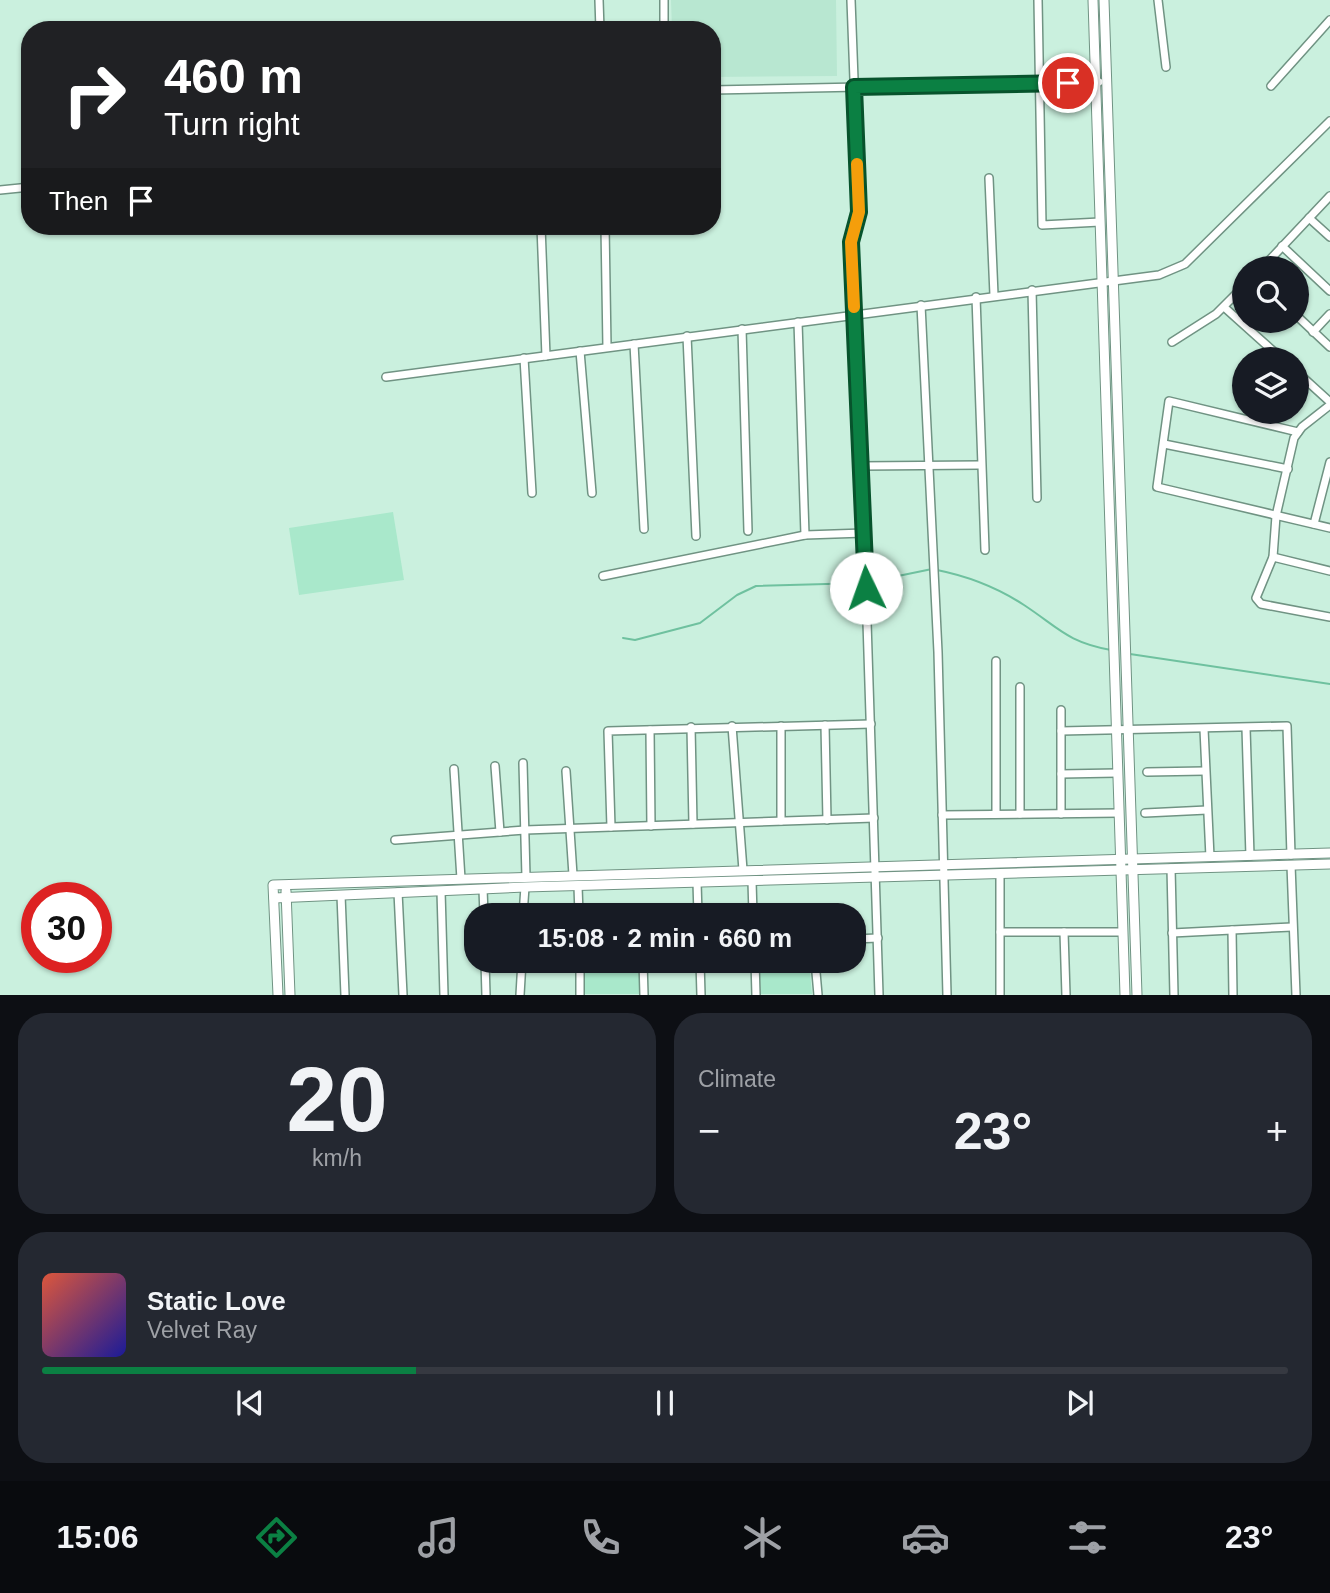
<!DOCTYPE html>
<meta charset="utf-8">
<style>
:root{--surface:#171b24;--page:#242831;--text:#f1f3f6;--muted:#9ea1a6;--line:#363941;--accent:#0b8043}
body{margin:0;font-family:Arial,sans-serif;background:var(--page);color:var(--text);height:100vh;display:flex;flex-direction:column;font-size:26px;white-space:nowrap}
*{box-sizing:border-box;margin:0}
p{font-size:23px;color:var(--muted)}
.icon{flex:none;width:38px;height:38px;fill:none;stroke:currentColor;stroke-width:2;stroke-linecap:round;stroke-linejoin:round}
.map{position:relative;height:995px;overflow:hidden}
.details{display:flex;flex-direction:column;gap:18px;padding:18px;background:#0d0f14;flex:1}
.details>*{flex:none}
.banner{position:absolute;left:21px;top:21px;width:700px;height:214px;border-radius:28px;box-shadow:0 2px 5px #0004;background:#202124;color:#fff;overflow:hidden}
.fabs{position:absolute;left:1232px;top:256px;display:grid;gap:14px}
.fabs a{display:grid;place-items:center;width:77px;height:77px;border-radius:50%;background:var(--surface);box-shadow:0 2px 5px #0004;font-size:35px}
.speed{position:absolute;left:21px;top:882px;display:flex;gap:14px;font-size:35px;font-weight:700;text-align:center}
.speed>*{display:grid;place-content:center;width:91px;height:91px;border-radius:50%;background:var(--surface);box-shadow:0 2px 5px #0004;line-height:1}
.speed .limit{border:10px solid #d22;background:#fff;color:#111}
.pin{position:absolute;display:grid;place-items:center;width:60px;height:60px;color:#fff;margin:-30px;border:4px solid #fff;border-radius:50%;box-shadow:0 2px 7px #0007}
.me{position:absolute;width:77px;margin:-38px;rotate:357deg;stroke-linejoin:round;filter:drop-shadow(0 0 5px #0008)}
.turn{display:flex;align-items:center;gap:24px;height:147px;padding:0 28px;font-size:32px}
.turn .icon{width:91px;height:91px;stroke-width:2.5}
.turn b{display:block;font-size:49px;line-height:60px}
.then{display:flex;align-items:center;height:66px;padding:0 28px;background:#0003;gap:14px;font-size:26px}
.big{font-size:52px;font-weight:600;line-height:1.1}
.details .widget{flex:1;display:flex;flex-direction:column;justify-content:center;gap:10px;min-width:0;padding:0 24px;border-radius:28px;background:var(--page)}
.details .dial{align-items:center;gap:0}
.dial b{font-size:91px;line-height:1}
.song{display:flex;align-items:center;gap:21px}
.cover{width:84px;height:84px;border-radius:10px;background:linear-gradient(135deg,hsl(10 70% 55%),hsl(240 70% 35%))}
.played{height:7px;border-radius:4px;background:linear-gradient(90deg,var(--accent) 30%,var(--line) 30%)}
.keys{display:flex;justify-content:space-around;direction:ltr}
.heat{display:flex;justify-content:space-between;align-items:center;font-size:38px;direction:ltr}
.details .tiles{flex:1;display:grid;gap:18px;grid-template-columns:1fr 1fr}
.widget:last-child{grid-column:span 2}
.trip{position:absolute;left:464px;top:903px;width:402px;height:70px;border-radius:28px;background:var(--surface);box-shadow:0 2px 5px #0004;font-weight:600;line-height:70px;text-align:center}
.menu{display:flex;height:112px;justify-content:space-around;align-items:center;background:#090b0e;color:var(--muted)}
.menu .icon{width:49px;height:49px}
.menu .active{color:var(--accent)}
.menu b{font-size:32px;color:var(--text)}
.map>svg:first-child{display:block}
.built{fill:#b8e7d1}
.green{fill:#a9e8cb}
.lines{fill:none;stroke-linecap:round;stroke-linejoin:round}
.stream{stroke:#6fc19f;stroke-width:2}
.minor-casing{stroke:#709383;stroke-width:10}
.tertiary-casing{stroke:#709383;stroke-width:11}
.minor{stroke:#fff;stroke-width:7}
.tertiary{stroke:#fff;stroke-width:9}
.route-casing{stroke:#07532c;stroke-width:18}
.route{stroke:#0b8043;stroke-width:12}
.slow{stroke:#f59e0b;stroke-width:12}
</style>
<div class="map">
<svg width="1330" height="995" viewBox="0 0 1330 995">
<rect width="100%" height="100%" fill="#caf0de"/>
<path class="built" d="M671,0h165l1,76 -125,1v-47h-40z"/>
<g class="green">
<path d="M393,512l11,68 -105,15 -10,-67z"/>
<path d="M584,961h55l1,33h-55z"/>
<path d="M759,961h50l3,33h-51z"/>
</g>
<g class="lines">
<g class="stream">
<path d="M937,570c30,6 61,18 87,35 35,23 43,37 87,45"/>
<path d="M869,582l63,-13"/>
<path d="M623,638l12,2 65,-17 37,-28 19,-9 107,-3"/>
<path d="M1130,654l200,30"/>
</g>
<g class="minor-casing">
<g id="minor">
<path d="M599,0l1,30"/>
<path d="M664,0v30"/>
<path d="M851,0l8,212 -8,30 11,224 17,529"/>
<path d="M1038,0l4,225 58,-3"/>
<path d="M1158,0l8,67"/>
<path d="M1271,86l59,-66"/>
<path d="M712,90l387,-8"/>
<path d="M989,178l5,117"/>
<path d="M0,190l30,-3"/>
<path d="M1309,218l21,19"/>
<path d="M541,226l5,130"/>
<path d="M605,226l2,121"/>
<path d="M325,227l33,-1"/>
<path d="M1282,246l48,45"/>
<path d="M1262,268l68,-72"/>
<path d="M1032,290l5,208"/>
<path d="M976,297l9,253"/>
<path d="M921,305l17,347 9,343"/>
<path d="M1224,307l58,52"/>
<path d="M1297,316l33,31"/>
<path d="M798,322l7,213"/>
<path d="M742,329l6,202"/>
<path d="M1313,332l17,-18"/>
<path d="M687,336l9,200"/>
<path d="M1172,342l44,-28 28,-28"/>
<path d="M634,344l10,185"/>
<path d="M580,351l12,142"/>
<path d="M524,358l8,135"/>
<path d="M1297,372l33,30"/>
<path d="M386,377l773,-102 26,-11 145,-143"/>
<path d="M1330,405l-28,22 -8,11 -18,78 -3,41 -17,41 5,6 69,13"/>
<path d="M1298,432l-129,-31 -12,86 173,41"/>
<path d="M1164,444l124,25"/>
<path d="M862,466l118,-1"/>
<path d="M1314,524l16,-62"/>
<path d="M1273,557l57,14"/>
<path d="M603,576l202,-41 59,-2"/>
<path d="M1020,687v127"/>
<path d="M1061,710v104"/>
<path d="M825,725l2,95"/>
<path d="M732,726l11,144"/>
<path d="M691,727l2,97"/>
<path d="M1246,728l4,128"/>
<path d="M1204,729l6,128"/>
<path d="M650,730l1,96"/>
<path d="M1061,731l226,-5 4,129"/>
<path d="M523,763l3,114"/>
<path d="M495,766l5,66"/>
<path d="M454,769l7,110"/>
<path d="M566,771l7,104"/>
<path d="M1147,772l58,-1"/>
<path d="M1061,774l56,-1"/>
<path d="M1145,813l62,-3"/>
<path d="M996,814v-153"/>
<path d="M942,815l177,-2"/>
<path d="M781,821v-95"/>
<path d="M611,827l-3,-96 263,-7"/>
<path d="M395,840l130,-10 349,-12"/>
<path d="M1291,865l5,130"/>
<path d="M1171,868l3,127"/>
<path d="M1000,875v120"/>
<path d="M752,881l1,34"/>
<path d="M697,882l1,33"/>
<path d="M578,886l1,29"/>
<path d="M483,889l1,26"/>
<path d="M441,891l3,104"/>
<path d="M398,892l5,103"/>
<path d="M341,895l4,100"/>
<path d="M523,915l2,-28"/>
<path d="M1232,930l1,65"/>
<path d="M1000,932h123"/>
<path d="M1064,932l2,63"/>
<path d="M1172,933l120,-6"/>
<path d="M854,939l24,-1"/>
<path d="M485,961l1,34"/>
<path d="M580,961v34"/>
<path d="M643,961l1,34"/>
<path d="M700,961l1,34"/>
<path d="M755,961l1,34"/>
<path d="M815,961l3,34"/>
<path d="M520,995l2,-34"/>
</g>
</g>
<g class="tertiary-casing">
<g id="tertiary">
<path d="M1093,0l32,995"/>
<path d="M1104,0l33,995"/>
<path d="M286,891l4,104"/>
<path d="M274,898l251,-11 805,-23"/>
<path d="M278,995l-5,-110 1057,-32"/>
</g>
</g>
<use href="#minor" class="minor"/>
<use href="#tertiary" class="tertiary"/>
</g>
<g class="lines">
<g class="route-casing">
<path id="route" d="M866,588l-15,-346 8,-30 -5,-125 214,-4"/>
</g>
<use href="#route" class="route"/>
<path class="slow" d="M854,307l-3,-65 8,-30 -2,-48"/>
</g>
</svg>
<div class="fabs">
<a><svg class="icon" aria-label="search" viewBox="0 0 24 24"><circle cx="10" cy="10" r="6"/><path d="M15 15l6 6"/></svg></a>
<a><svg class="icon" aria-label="layers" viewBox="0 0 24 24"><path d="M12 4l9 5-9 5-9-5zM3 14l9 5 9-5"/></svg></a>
</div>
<div class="speed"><div class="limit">30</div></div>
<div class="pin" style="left:1068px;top:83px;background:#d93025"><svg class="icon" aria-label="arrive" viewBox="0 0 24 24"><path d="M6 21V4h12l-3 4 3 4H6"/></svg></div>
<svg class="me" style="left:866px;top:588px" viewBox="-20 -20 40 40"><circle r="19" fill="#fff"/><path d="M0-13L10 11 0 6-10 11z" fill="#0b8043"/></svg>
<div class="trip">15:08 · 2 min · 660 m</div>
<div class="banner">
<div class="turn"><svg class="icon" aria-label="right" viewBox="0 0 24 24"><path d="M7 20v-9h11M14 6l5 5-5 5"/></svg><div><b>460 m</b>Turn right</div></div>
<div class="then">Then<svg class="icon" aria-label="arrive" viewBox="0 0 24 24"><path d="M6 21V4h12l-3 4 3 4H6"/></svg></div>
</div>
</div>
<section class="details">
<div class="tiles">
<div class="widget dial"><b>20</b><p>km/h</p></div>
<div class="widget"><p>Climate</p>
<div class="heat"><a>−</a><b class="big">23°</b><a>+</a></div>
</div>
<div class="widget">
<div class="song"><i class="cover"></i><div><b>Static Love</b><p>Velvet Ray</p></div></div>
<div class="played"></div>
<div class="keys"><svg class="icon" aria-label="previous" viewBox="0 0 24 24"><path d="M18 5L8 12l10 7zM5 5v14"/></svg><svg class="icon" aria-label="pause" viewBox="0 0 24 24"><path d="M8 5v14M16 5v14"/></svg><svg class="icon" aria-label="next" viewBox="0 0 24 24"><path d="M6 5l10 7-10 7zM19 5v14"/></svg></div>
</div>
</div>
</section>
<nav class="menu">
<b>15:06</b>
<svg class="icon active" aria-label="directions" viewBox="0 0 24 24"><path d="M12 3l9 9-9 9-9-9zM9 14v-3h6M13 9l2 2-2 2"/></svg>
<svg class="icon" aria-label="music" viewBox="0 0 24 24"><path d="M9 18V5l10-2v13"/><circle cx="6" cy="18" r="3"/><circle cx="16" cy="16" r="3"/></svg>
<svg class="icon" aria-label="phone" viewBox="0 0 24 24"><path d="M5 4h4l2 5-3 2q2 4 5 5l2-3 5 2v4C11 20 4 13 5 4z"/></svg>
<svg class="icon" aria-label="climate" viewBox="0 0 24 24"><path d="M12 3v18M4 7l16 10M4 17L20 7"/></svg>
<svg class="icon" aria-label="car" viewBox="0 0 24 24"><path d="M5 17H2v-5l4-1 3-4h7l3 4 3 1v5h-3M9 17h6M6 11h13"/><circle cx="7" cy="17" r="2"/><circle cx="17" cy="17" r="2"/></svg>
<svg class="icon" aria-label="filters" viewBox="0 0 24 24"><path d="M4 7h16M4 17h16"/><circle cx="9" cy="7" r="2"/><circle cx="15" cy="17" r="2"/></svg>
<b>23°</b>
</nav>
